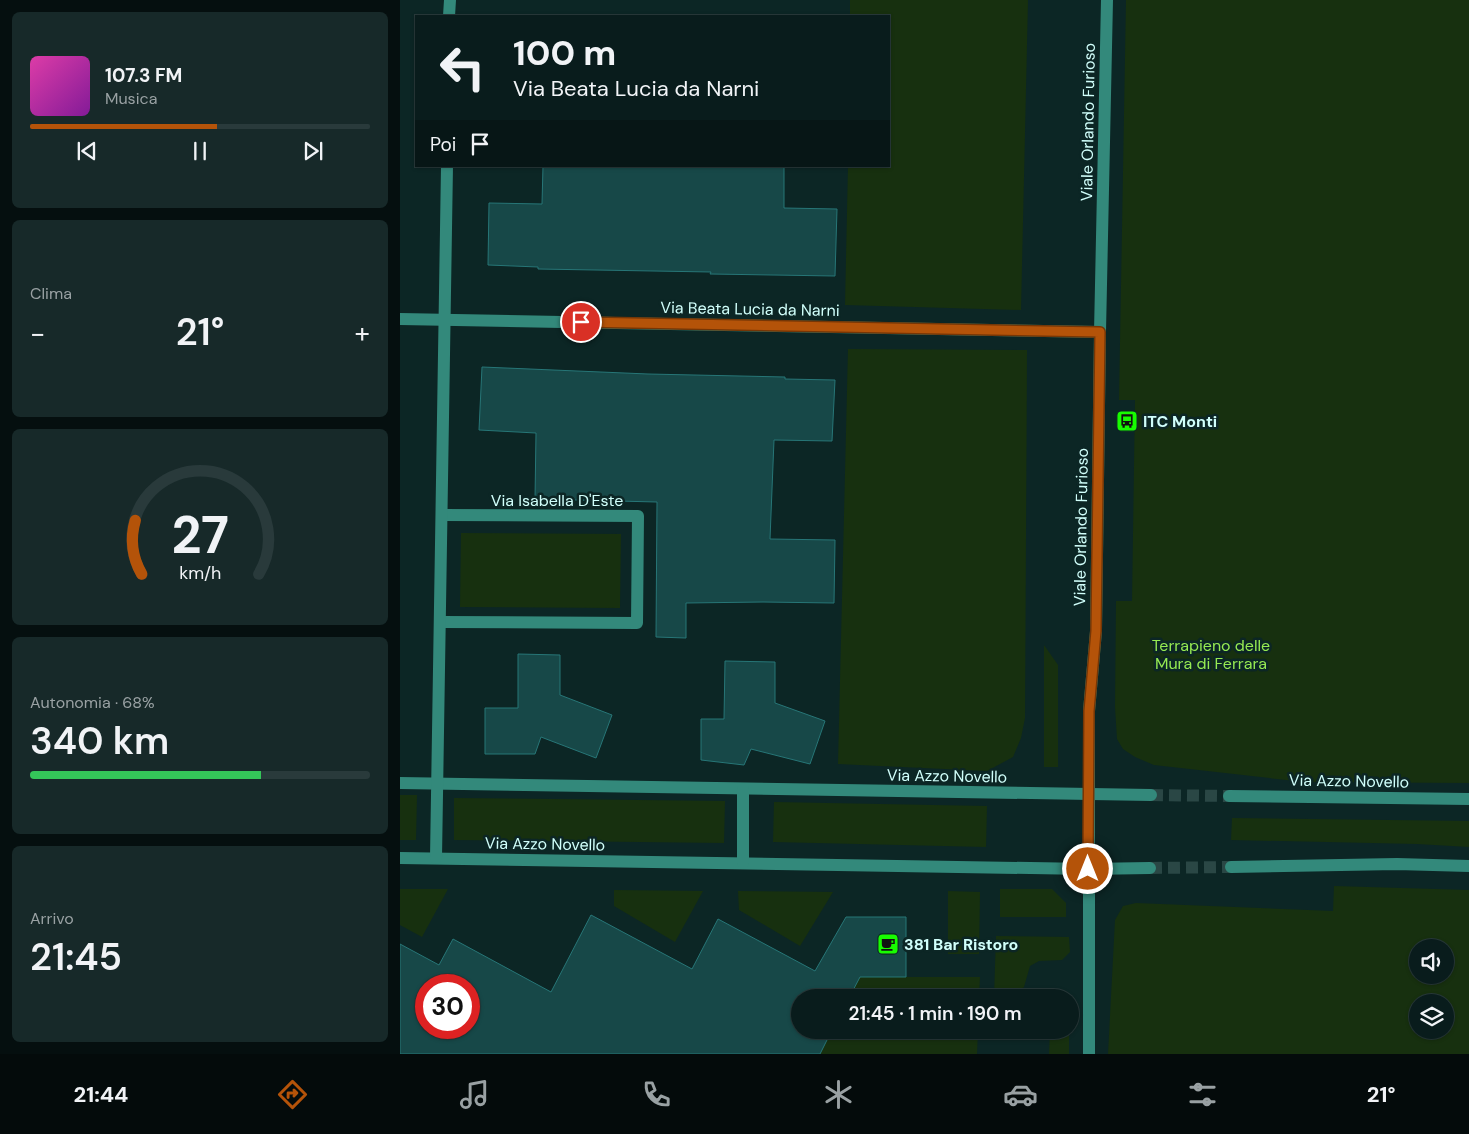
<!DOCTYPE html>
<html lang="it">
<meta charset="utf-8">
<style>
:root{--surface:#091c1c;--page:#172929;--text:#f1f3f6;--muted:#99a1a3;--line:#293a3b;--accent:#b45309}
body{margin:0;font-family:"DM Sans",sans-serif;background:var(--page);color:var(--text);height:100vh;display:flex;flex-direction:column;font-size:19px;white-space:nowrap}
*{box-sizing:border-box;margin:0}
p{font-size:16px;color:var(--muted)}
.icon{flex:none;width:28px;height:28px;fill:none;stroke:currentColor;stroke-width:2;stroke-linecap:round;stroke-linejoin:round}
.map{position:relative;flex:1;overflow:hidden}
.details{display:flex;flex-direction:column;gap:12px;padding:12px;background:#050f0f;width:400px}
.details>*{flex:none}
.banner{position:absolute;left:15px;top:15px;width:475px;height:152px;border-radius:0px;box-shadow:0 1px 4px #0004,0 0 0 1px var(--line);background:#091c1c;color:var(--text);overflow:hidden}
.controls{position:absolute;left:1009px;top:939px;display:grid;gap:10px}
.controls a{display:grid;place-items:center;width:45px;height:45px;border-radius:50%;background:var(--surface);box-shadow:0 1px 4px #0004,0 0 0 1px var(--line);font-size:25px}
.speed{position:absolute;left:15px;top:974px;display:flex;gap:10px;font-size:25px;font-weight:700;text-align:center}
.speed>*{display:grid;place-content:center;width:65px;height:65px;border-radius:50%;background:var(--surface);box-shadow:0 1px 4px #0004,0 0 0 1px var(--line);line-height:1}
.speed .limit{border:8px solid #d22;background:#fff;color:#111}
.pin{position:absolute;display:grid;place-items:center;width:42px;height:42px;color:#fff;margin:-21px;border:2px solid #fff;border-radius:50%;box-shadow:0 1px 5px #0007}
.me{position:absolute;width:55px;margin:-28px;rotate:0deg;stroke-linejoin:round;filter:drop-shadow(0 0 4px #0008)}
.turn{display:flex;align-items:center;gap:18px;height:105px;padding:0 15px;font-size:22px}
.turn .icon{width:65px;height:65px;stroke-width:2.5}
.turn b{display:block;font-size:35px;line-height:42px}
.then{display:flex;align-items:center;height:48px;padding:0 15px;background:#0003;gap:10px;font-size:19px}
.big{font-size:38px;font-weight:600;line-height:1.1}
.details .tile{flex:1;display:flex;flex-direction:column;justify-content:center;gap:8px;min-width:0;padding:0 18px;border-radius:8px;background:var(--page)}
.details .dial{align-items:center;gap:0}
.dial svg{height:130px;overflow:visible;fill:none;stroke:var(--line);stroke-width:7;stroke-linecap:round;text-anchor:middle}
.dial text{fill:var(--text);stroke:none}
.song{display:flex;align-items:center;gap:15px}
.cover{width:60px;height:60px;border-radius:8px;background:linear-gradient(135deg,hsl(320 70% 55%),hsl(290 70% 35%))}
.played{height:5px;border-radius:2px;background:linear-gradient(90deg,var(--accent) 55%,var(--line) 55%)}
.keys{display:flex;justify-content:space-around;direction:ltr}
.heat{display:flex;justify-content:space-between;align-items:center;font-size:28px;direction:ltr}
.charge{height:8px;border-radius:4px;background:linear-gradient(90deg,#34c759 68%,var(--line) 0)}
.trip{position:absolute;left:391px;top:989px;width:288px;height:50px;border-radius:25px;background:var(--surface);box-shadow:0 1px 4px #0004,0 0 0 1px var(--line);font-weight:600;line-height:50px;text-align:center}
.menu{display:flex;height:80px;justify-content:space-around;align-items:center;background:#040b0b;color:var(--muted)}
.menu .icon{width:35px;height:35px}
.menu .current{color:var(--accent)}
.menu b{font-size:22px;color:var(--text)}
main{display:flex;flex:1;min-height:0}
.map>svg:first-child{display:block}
.green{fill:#17300f;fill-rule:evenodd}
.building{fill:#174848;stroke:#277677;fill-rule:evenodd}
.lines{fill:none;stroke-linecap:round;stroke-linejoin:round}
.minor-tunnel{stroke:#2a4745;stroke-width:12;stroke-dasharray:12 6;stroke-linecap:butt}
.minor{stroke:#33897b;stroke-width:12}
.route-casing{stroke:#753606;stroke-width:12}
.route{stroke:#b45309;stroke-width:9}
.labels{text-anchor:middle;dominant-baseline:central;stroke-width:5;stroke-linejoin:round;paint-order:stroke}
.street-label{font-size:16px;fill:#d1fffb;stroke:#0c2625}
.poi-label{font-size:16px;font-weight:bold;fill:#d1fffb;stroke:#0c2625;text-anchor:start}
.park-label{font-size:16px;fill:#96ea52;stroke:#0c2625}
</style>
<main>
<section class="details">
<div class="tile">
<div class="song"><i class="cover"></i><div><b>107.3 FM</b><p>Musica</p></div></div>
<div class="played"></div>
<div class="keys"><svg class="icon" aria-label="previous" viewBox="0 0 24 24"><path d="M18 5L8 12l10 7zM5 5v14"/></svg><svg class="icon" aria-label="pause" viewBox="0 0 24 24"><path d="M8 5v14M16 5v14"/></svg><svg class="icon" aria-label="next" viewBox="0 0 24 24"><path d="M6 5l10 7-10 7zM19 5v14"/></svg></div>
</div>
<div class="tile"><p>Clima</p>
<div class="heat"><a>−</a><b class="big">21°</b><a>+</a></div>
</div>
<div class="tile dial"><svg viewBox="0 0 100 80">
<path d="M14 69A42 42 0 1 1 86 69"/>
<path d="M14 69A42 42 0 0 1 10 36" stroke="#b45309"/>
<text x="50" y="56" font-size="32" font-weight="700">27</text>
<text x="50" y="72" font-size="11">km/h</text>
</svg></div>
<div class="tile"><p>Autonomia · 68%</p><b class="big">340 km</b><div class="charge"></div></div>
<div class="tile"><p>Arrivo</p><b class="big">21:45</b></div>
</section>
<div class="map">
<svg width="1069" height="1054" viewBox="0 0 1069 1054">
<rect width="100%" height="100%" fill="#0c2625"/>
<g class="green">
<path d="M450,0h178l-7,310 -176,-5 3,-139h41v-150h-39z"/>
<path d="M726,0h343v783l-165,-1 -150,-17 -19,-8 -12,-8 -6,-10 -2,-32 1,-106h16l3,-201h-16z"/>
<path d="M448,349l179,1 -2,368 -4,20 -8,19 -26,14 -149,-7z"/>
<path d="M61,533l160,1 -1,74 -160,-1z"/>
<path d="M644,645l14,20v102h-14z"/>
<path d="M0,795h17l-1,45h-16z"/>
<path d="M54,798l271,3 -1,42 -270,-3z"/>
<path d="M374,802l213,4 -1,41 -213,-5z"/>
<path d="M832,818l237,3v26l-52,-3 -186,-4z"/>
<path d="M934,886l135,4v164h-361l7,-134 8,-14 13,-3 197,8zM1018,948h27v27h-27zM1018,1002h27v28h-27z"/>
<path d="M0,889h48l-26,48 -22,-12z"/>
<path d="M600,889h52l14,14v14h-66z"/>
<path d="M214,890l89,1 -28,51 -61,-36z"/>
<path d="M338,891l95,1 -33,54 -61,-36z"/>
<path d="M548,891l32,1 -1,62h-31z"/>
<path d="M596,936l73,1 1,15 -8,8 -23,1 -9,5 -6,21 -11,10h-19z"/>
<path d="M458,977h122l-1,20 -130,1z"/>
<path d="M432,1030h146l-1,24h-157z"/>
<path d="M650,1030h19v24h-20z"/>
</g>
<g class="building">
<path d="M143,166h241v42l53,1 -2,67 -125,-2 1,-2 -173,-3v-2l-50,-2 1,-62 53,1z"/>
<path d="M82,367l166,7 137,3v2l50,1 -3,61 -58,-1 -4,99 65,1 -1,63 -71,-1 -77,1v35l-30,-1 1,-135 -122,-3 1,-66 -57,-3z"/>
<path d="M118,654l42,1v40l52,20 -16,43 -55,-21 -6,17h-50v-46h33z"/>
<path d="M325,661l50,1v41l50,18 -15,43 -59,-15 -7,16 -43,-5v-41h23z"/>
<path d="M191,915l101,54 26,-50 97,52 31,-54h60v60h-46l-11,21h-49v32h32l-12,24h-420v-110l39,21 14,-26 98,53zM26,985h43v43h-43z"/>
</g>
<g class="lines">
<g class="minor-tunnel">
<path d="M751,795l78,1"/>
<path d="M750,868l81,-1"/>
</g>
<g class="minor">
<path d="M49,16l1,-16"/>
<path d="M0,319l700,13"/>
<path d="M40,622l197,1 1,-107 -196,-1"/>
<path d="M0,783l751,12"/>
<path d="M829,796l240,3"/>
<path d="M0,858l688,11 62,-1"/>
<path d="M36,858l11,-692"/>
<path d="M343,863v-74"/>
<path d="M831,867l166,-3 72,2"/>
<path d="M689,1054v-343l7,-80 4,-299 7,-332"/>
</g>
</g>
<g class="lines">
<g class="route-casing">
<path id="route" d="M181,322l519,10 -4,299 -7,80 -1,158"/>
</g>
<use href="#route" class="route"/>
</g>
<defs>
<g id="bus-square" transform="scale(1.125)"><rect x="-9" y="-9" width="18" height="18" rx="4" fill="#18fc00" stroke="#0c2625"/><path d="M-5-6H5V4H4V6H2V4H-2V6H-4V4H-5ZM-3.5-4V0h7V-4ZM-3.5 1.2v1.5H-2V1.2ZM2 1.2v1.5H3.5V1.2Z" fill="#111"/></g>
<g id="cafe-square" transform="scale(1.125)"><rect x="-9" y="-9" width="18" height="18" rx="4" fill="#18fc00" stroke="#0c2625"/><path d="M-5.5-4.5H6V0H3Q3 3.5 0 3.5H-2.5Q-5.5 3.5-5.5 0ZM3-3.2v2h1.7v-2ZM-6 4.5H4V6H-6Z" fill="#111"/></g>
</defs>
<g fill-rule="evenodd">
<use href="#bus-square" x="727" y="421"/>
<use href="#cafe-square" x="488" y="944"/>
</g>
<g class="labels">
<g class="street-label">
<text transform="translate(688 122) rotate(-89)">Viale Orlando Furioso</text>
<text transform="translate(350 309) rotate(1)">Via Beata Lucia da Narni</text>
<text x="157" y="500">Via Isabella D'Este</text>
<text transform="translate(681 527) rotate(-89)">Viale Orlando Furioso</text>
<text transform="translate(547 776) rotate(1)">Via Azzo Novello</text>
<text transform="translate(949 781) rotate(1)">Via Azzo Novello</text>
<text transform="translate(145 844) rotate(1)">Via Azzo Novello</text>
</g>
<g class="poi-label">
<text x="743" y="421">ITC Monti</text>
<text x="504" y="944">381 Bar Ristoro</text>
</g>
<g class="park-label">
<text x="811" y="645">Terrapieno delle<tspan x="811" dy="18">Mura di Ferrara</tspan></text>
</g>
</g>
</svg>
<div class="controls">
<a><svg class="icon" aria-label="sound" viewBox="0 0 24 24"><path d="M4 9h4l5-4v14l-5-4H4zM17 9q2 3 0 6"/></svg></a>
<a><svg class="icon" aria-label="layers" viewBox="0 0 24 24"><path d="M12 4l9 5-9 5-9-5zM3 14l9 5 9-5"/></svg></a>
</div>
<div class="speed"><div class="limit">30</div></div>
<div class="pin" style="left:181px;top:322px;background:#d93025"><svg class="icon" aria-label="arrive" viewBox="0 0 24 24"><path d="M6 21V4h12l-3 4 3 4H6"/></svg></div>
<svg class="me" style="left:688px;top:869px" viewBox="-20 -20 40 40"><circle r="17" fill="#b45309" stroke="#fff" stroke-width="3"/><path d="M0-11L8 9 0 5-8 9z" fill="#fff"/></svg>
<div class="trip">21:45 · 1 min · 190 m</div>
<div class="banner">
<div class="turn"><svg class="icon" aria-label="left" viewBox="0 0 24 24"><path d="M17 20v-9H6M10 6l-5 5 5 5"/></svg><div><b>100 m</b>Via Beata Lucia da Narni</div></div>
<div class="then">Poi<svg class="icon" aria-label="arrive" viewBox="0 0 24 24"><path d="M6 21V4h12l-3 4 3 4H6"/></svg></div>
</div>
</div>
</main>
<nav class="menu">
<b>21:44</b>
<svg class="icon current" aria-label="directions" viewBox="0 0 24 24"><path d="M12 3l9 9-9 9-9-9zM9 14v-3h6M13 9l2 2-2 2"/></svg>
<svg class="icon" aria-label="music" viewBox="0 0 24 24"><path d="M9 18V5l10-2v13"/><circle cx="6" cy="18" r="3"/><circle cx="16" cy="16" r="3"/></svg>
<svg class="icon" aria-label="phone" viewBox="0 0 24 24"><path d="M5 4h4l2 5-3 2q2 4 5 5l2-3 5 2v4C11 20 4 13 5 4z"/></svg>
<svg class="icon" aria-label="climate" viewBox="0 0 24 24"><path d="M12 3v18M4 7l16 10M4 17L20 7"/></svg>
<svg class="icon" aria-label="car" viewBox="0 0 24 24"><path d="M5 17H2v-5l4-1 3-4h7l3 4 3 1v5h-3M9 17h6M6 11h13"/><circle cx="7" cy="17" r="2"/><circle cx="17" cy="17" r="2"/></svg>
<svg class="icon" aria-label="filters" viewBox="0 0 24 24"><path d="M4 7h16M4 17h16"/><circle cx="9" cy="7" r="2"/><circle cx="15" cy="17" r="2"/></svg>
<b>21°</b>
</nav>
